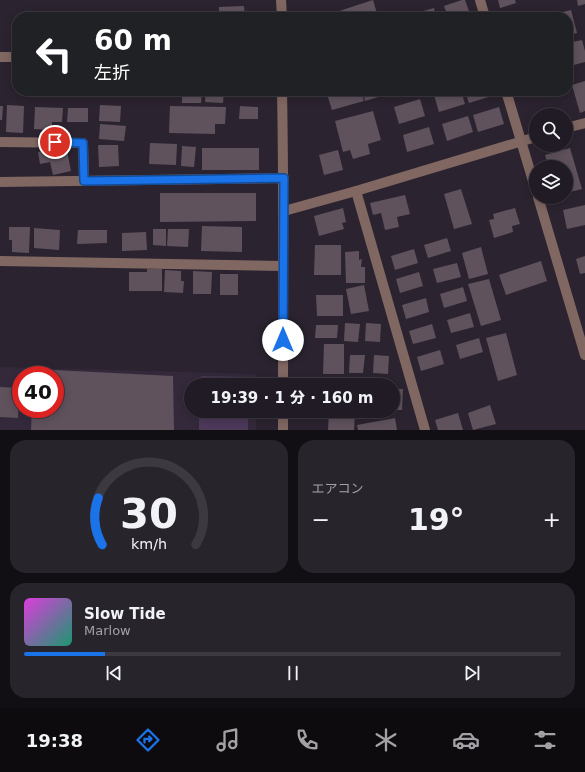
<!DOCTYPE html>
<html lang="ja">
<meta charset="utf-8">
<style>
:root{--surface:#201b24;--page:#28242c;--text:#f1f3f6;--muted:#a2a1a6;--line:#3d3941;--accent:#1a73e8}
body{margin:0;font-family:"DejaVu Sans","Noto Sans JP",sans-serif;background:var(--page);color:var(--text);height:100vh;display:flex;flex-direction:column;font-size:15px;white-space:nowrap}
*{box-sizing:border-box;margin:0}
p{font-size:13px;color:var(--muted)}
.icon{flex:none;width:22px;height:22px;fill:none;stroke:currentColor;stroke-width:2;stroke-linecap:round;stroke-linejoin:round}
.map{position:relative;height:430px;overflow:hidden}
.sheet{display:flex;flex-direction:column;gap:10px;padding:10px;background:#120f14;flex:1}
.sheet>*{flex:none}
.top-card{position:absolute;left:12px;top:12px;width:561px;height:84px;border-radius:16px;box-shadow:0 2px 10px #0003,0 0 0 1px var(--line);background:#202124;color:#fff;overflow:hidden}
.controls{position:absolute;left:529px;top:108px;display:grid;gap:8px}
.controls a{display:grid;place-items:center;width:44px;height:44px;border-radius:50%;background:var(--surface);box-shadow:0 2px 10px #0003,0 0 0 1px var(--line);font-size:20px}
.speed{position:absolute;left:12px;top:366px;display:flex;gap:8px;font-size:20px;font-weight:700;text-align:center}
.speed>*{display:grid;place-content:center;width:52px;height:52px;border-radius:50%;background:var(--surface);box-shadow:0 2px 10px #0003,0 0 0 1px var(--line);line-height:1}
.speed .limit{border:6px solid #d22;background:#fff;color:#111}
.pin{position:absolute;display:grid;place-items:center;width:34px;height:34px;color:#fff;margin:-17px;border:2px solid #fff;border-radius:50%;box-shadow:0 1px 4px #0007}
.me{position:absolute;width:44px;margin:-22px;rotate:0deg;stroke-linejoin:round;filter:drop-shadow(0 0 3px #0008)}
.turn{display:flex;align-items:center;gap:14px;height:84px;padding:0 16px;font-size:18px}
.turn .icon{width:52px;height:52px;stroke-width:2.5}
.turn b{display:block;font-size:28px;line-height:34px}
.big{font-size:30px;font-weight:800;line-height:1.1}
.sheet .tile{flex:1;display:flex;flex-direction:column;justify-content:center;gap:6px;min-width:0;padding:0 14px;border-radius:16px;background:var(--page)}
.sheet .dial{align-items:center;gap:0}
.dial svg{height:104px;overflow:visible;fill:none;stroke:var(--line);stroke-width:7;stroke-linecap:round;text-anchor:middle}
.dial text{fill:var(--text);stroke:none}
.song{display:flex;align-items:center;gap:12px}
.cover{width:48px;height:48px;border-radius:6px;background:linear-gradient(135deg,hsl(300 70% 55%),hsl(160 70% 35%))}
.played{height:4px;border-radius:2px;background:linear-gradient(90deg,var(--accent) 15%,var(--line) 15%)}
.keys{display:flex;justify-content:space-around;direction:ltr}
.heat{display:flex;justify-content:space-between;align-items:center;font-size:22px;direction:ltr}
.sheet .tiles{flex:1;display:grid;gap:10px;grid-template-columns:1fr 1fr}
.tile:last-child{grid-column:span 2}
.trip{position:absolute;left:184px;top:378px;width:216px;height:40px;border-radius:20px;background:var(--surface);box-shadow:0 2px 10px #0003,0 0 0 1px var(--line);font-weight:800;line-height:40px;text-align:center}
.tab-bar{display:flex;height:64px;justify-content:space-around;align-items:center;background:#0d0b0e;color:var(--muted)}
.tab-bar .icon{width:28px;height:28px}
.tab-bar .on{color:var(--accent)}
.tab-bar b{font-size:18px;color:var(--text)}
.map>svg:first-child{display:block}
.built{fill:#34293b;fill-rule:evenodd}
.green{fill:#4d395a}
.building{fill:#5f525d}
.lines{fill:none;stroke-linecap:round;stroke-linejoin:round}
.minor{stroke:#816762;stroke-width:10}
.route-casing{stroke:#114b97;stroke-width:10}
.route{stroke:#1a73e8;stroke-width:7}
</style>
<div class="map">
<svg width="585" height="430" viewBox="0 0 585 430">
<rect width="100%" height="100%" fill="#2b2430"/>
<path class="built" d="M0,367l256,7v11h-65v26h65v19h-256zM21,375h34v34h-34z"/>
<g class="green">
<path d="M201,376l48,1v8h-49z"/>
<rect x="199" y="411" width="49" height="19"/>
</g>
<g class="building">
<path d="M373,0l5,17h-47l-1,-3z"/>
<path d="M462,0h3l5,14 -8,3h-14l-4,-11z"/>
<path d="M498,0h17l1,3 -16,5z"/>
<path d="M577,0h8v4l-7,2z"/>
<path d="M244,6l1,11h-26v-10z"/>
<path d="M434,8l2,9h-22l-1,-3z"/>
<path d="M571,10l6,23 -9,2v-18h-14v-3z"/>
<path d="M582,40l3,11v11l-15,4 -2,-10v-13z"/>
<path d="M585,81v30l-5,2 -8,-28z"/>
<path d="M23,91h20v3l-20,-2z"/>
<path d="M93,91h17l-1,2 -16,-1z"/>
<path d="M182,91h20l-1,12h-19z"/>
<path d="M206,91h18l-1,12 -18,-1z"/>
<path d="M337,91h24l3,10 -32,9 -5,-16z"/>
<path d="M363,91h21l1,4 -20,6z"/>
<path d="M447,91h14l4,13 -26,8 -5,-17z"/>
<path d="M465,91h29l1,4 -26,8z"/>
<path d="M527,91h21v1l-20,5z"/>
<path d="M420,99l5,17 -26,8 -5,-17z"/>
<path d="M7,105l17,1 -1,27 -17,-1z"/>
<path d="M100,105l21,1 -1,16 -21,-1z"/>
<path d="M0,106h3l-1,14h-2z"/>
<path d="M170,106l56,1 -1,17h-10v10l-46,-1z"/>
<path d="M240,106l18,1v12h-19z"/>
<path d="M35,107l28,1 -1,14h-10v8l-18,-1z"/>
<path d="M499,107l5,17 -26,8 -5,-17z"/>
<path d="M68,108h20v14h-21z"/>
<path d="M373,111l8,29 -13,4 2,10 -17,5 -3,-9 -7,2 -8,-31z"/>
<path d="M468,116l5,16 -26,9 -5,-17z"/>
<path d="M100,124l26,2 -2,15 -25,-2z"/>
<path d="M429,127l5,17 -27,8 -4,-17z"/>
<path d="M150,143l27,1 -1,21 -27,-1z"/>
<path d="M98,145h20l1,21 -20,1z"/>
<path d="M66,146l5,25 -18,4 -3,-13 -10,2 -2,-12z"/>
<path d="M182,146l14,1 -2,20 -13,-1z"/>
<rect x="202" y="148" width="57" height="22"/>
<path d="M570,148l12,41 -16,4v-26h-17l-4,-12z"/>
<path d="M338,150l5,20 -19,5 -5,-20z"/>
<path d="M461,189l11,35 -18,5 -10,-35z"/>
<path d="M160,193h96v28l-96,1z"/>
<path d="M405,195l5,19 -13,3 2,10 -14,3 -4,-17 -8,2 -3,-12z"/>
<path d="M585,205v20l-18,4 -4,-19z"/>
<path d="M343,208l3,14 -4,1 2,6 -25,7 -5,-20z"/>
<path d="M515,208l5,16 -8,2 1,6 -19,6 -5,-18 5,-1 -1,-5z"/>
<path d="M202,226l40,1v25l-41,-1z"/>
<path d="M9,227h21l-1,26 -17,-1v-12h-3z"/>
<path d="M34,228l26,2 -1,20 -25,-2z"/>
<path d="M153,229h13v17l-13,-1z"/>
<path d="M168,229h21l-1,18 -21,-1z"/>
<path d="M78,230h29v13l-30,1z"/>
<path d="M146,232l1,18 -25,1v-18z"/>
<path d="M447,238l4,13 -23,7 -4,-13z"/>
<path d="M315,245h26v30h-27z"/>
<path d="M481,247l7,27 -19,5 -7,-26z"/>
<path d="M414,249l4,14 -23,7 -4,-14z"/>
<path d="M359,251v9l3,-1 -1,8h4v16h-19l-1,-31z"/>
<path d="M585,256v17l-5,1 -4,-15z"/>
<path d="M541,261l6,20 -41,14 -7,-20z"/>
<path d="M457,263l4,14 -24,6 -4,-14z"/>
<path d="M147,269h15v22h-33v-19h18z"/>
<path d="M165,270l16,1v10h3l-1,12 -19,-1z"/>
<path d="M193,271l19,1 -1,22h-18z"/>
<path d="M419,272l4,14 -23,7 -4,-14z"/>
<rect x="220" y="274" width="18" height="21"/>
<path d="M489,279l12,41 -20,6 -13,-42z"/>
<path d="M364,285l5,26 -18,3 -5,-25z"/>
<path d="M463,287l4,14 -23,7 -4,-14z"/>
<path d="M316,295h27v21h-26z"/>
<path d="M426,298l3,14 -23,7 -4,-14z"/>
<path d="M470,313l4,14 -23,6 -4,-13z"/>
<path d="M345,323l15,1 -2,18 -14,-1z"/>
<path d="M366,323l15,1 -1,18 -15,-1z"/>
<path d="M432,324l4,14 -23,6 -4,-13z"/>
<path d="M316,325h22l-1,13h-22z"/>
<path d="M506,333l11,42 -19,6 -12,-43z"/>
<path d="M479,338l4,14 -23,7 -4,-14z"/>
<path d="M324,344h20v30h-21z"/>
<path d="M440,350l4,14 -23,7 -4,-14z"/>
<path d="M350,355h15l-2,18h-14z"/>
<path d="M374,355l15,1 -1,18 -15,-1z"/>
<path d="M34,369l139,7 1,54h-143l1,-21h23v-34h-22z"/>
<path d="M319,378h26l1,7h-27z"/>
<path d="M0,387l19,1 -1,30 -18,-1z"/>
<path d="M393,389h10l-1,21h-9z"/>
<path d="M490,405l6,19 -23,6 -5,-17z"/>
<path d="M329,411h26l-1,19h-26z"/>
<path d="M458,413l5,17h-25l-3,-10z"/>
<path d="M395,418l2,12h-39l-1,-5z"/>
</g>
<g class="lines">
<g class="minor">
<path d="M281,0l1,17"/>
<path d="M480,0l5,17"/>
<path d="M0,57h17"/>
<path d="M282,91c2,98 1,196 1,294"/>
<path d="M506,91l30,100"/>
<path d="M566,128l19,-5"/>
<path d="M0,142l83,1 1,38"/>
<path d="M0,182l284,-4"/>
<path d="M356,191l69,239"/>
<path d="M538,197l47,158"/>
<path d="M284,211l72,-20 180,-54"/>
<path d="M0,261l283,5"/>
<path d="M283,411v19"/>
</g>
</g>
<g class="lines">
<g class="route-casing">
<path id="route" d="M55,142l28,1 1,38 200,-3 -1,162"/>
</g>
<use href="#route" class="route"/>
</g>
</svg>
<div class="controls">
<a><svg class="icon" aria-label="search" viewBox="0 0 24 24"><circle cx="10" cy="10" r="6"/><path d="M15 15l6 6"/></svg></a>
<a><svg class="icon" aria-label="layers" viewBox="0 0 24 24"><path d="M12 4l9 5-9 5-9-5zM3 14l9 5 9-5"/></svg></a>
</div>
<div class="speed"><div class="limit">40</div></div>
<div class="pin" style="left:55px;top:142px;background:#d93025"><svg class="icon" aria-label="arrive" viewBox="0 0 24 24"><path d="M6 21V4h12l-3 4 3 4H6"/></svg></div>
<svg class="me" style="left:283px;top:340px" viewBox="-20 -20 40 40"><circle r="19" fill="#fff"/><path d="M0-13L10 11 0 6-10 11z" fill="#1a73e8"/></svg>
<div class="trip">19:39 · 1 分 · 160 m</div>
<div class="top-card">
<div class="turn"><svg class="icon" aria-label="left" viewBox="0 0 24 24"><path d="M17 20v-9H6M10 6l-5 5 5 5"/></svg><div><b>60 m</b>左折</div></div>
</div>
</div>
<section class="sheet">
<div class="tiles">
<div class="tile dial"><svg viewBox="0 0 100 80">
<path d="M14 69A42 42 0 1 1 86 69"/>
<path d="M14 69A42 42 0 0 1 11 33" stroke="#1a73e8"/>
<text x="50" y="56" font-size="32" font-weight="700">30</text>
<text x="50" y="72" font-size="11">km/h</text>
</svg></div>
<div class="tile"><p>エアコン</p>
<div class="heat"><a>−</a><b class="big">19°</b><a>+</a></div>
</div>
<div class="tile">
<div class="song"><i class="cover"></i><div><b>Slow Tide</b><p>Marlow</p></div></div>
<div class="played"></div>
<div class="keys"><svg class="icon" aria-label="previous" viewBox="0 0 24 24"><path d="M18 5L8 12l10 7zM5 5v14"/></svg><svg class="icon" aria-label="pause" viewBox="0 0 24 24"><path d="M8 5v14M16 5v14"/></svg><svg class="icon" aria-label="next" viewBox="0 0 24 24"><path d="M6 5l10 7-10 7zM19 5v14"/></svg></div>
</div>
</div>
</section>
<nav class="tab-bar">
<b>19:38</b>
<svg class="icon on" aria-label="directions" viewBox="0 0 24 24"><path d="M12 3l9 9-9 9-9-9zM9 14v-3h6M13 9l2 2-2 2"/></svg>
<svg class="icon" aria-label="music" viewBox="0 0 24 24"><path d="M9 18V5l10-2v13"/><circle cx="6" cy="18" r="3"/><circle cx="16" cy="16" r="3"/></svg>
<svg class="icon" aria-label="phone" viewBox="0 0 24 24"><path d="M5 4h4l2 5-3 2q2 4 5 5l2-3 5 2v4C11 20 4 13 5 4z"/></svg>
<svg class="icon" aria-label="climate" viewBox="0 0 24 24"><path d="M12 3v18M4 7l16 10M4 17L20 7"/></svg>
<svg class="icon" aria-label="car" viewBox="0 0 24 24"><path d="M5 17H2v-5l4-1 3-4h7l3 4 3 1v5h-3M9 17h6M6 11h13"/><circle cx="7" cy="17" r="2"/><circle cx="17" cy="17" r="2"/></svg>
<svg class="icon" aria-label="filters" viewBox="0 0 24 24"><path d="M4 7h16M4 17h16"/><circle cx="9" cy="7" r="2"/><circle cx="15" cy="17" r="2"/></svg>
</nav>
